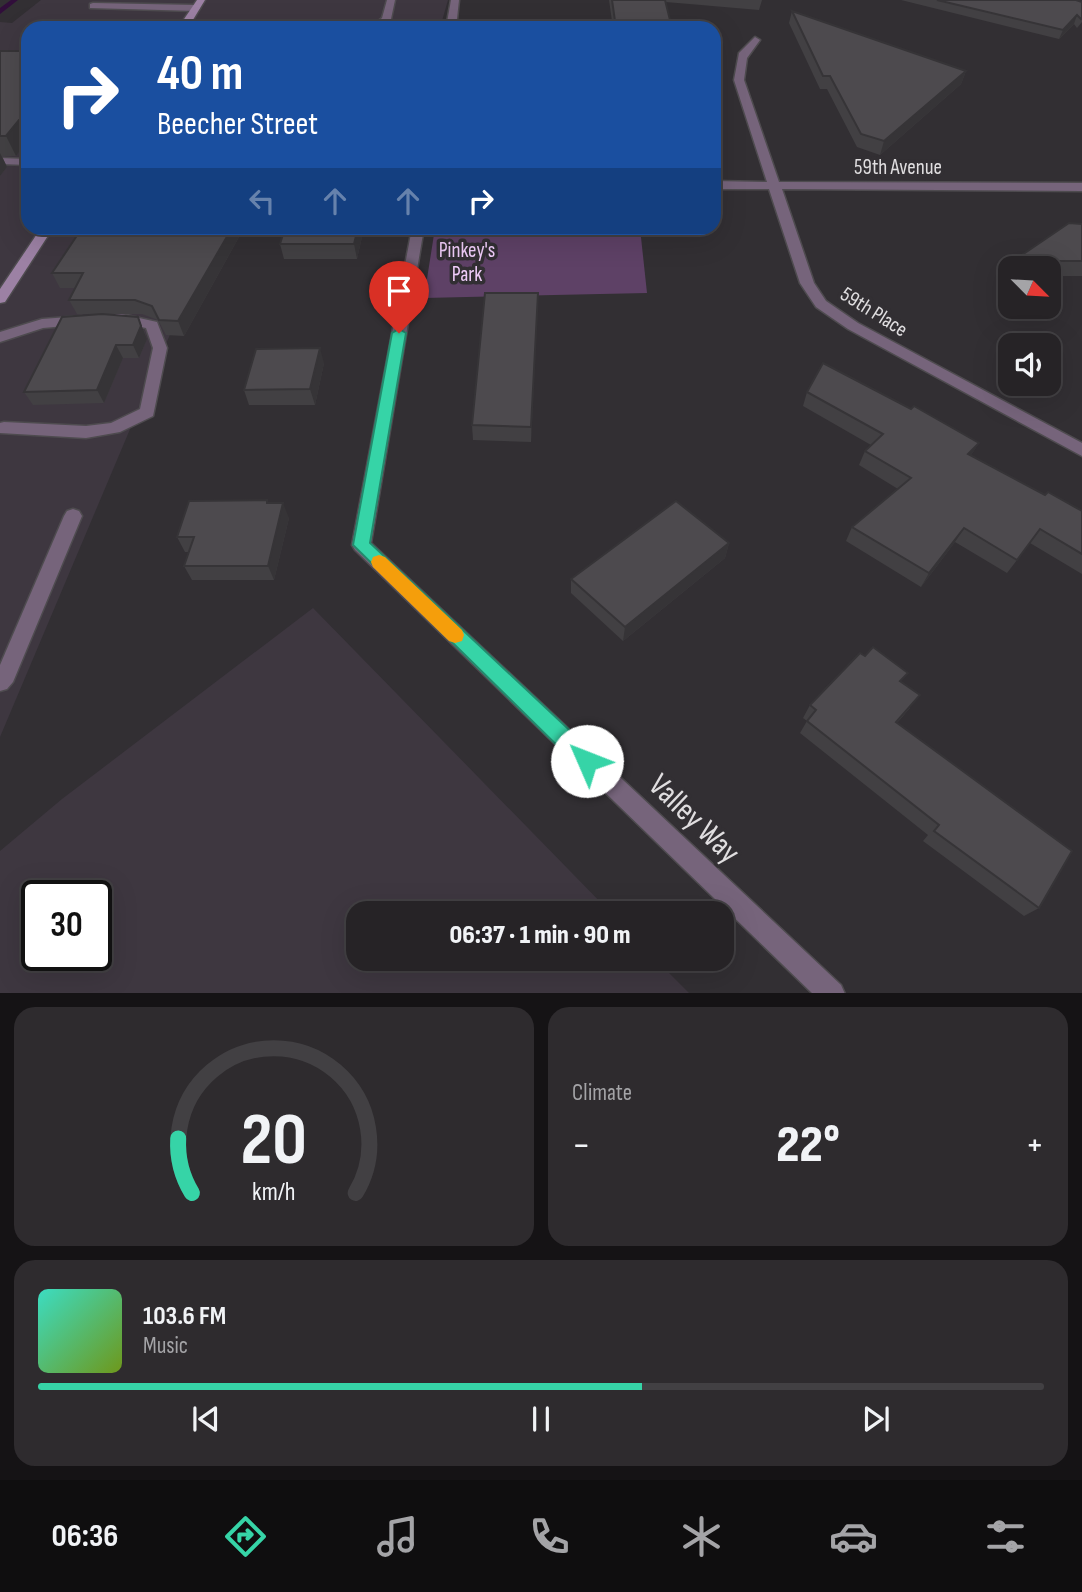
<!DOCTYPE html>
<meta charset="utf-8">
<style>
:root{--surface:#262326;--page:#2e2b2e;--text:#f1f3f6;--muted:#a4a4a7;--line:#424043;--accent:#36d4a7}
body{margin:0;font-family:"Sofia Sans Condensed",sans-serif;background:var(--page);color:var(--text);height:100vh;display:flex;flex-direction:column;font-size:26px;white-space:nowrap}
*{box-sizing:border-box;margin:0}
p{font-size:23px;color:var(--muted)}
.icon{flex:none;width:38px;height:38px;fill:none;stroke:currentColor;stroke-width:2;stroke-linecap:round;stroke-linejoin:round}
.map{position:relative;height:993px;overflow:hidden}
.sheet{display:flex;flex-direction:column;gap:14px;padding:14px;background:#151315;flex:1}
.sheet>*{flex:none}
.top-card{position:absolute;left:21px;top:21px;width:700px;height:214px;border-radius:21px;box-shadow:0 7px 28px #0002,0 0 0 2px var(--line);background:#1a4fa0;color:#fff;overflow:hidden}
.needle{width:46px;rotate:114deg}
.buttons{position:absolute;left:998px;top:256px;display:grid;gap:14px}
.buttons a{display:grid;place-items:center;width:63px;height:63px;border-radius:14px;background:var(--surface);box-shadow:0 7px 28px #0002,0 0 0 2px var(--line);font-size:35px}
.speed{position:absolute;left:21px;top:880px;display:flex;gap:14px;font-size:35px;font-weight:700;text-align:center}
.speed>*{display:grid;place-content:center;width:91px;height:91px;border-radius:50%;background:var(--surface);box-shadow:0 7px 28px #0002,0 0 0 2px var(--line);line-height:1}
.speed .limit{border:4px solid #111;border-radius:10px;background:#fff;color:#111}
.pin{position:absolute;display:grid;place-items:center;width:60px;height:60px;color:#fff;margin:-72px -30px;border-radius:50% 50% 50% 0;rotate:-45deg;box-shadow:0 0 7px #0007}
.pin .icon{rotate:45deg}
.me{position:absolute;width:77px;margin:-38px;rotate:314deg;stroke-linejoin:round;filter:drop-shadow(0 0 5px #0008)}
.turn{display:flex;align-items:center;gap:24px;height:147px;padding:0 21px;font-size:32px}
.turn .icon{width:91px;height:91px;stroke-width:2.5}
.turn b{display:block;font-size:49px;line-height:60px}
.lanes{display:flex;align-items:center;height:66px;padding:0 21px;background:#0003;justify-content:center;gap:35px;direction:ltr}
.lanes .off{opacity:.35}
.big{font-size:52px;font-weight:800;line-height:1.1}
.sheet .widget{flex:1;display:flex;flex-direction:column;justify-content:center;gap:10px;min-width:0;padding:0 24px;border-radius:21px;background:var(--page)}
.sheet .dial{align-items:center;gap:0}
.dial svg{height:182px;overflow:visible;fill:none;stroke:var(--line);stroke-width:7;stroke-linecap:round;text-anchor:middle}
.dial text{fill:var(--text);stroke:none}
.song{display:flex;align-items:center;gap:21px}
.cover{width:84px;height:84px;border-radius:10px;background:linear-gradient(135deg,hsl(170 70% 55%),hsl(80 70% 35%))}
.played{height:7px;border-radius:4px;background:linear-gradient(90deg,var(--accent) 60%,var(--line) 60%)}
.keys{display:flex;justify-content:space-around;direction:ltr}
.heat{display:flex;justify-content:space-between;align-items:center;font-size:38px;direction:ltr}
.sheet .tiles{flex:1;display:grid;gap:14px;grid-template-columns:1fr 1fr}
.widget:last-child{grid-column:span 2}
.trip{position:absolute;left:346px;top:901px;width:388px;height:70px;border-radius:21px;background:var(--surface);box-shadow:0 7px 28px #0002,0 0 0 2px var(--line);font-weight:800;line-height:70px;text-align:center}
.menu{display:flex;height:112px;justify-content:space-around;align-items:center;background:#0f0e0f;color:var(--muted)}
.menu .icon{width:49px;height:49px}
.menu .on{color:var(--accent)}
.menu b{font-size:32px;color:var(--text)}
.map>svg:first-child{display:block}
.built{fill:#3e3740;fill-rule:evenodd}
.green{fill:#5e4166}
.lines{fill:none;stroke-linecap:round;stroke-linejoin:round}
.stream{fill:#310e3b;fill-rule:evenodd}
.service-casing{stroke:#4e4b4f;stroke-width:3}
.minor-casing{stroke:#4e4b4f;stroke-width:3}
.secondary-casing{stroke:#4e4b4f;stroke-width:3}
.service{fill:#76647b;fill-rule:evenodd}
.minor{fill:#76647b;fill-rule:evenodd}
.secondary{fill:#9c81a4;fill-rule:evenodd}
.wall{fill:#424043}
.shaded-wall{fill:#363437}
.building{fill:#4d4a4e;stroke:#363437;stroke-width:2}
.route{fill:#36d4a7;stroke:#238a6d;stroke-width:2}
.slow{fill:#f59e0b}
.labels{text-anchor:middle;dominant-baseline:central;stroke-width:7;stroke-linejoin:round;paint-order:stroke}
.far-street-label{font-size:21px;fill:#e0dee0;stroke:#322f33}
.far-park-label{font-size:21px;fill:#f0cdfa;stroke:#322f33}
.near-street-label{font-size:32px;fill:#e0dee0;stroke:#322f33}
</style>
<div class="map">
<svg width="1082" height="994" viewBox="0 0 1082 994">
<rect width="100%" height="100%" fill="#322f33"/>
<g class="built">
<path d="M41,0h407l-8,28h-412v200h187l-215,509v-715l12,1z"/>
<path d="M313,608l298,305 -252,1v45h296l34,34h-689v-142l62,-52zM37,896h59v60h-59z"/>
</g>
<path class="green" d="M435,228h205l7,65 -223,5z"/>
<g class="lines">
<path class="stream" d="M11,0h7l-18,14v-6z"/>
<g class="service-casing">
<g id="service">
<path d="M387,0h8l-4,19 -10,9h-11l12,-10z"/>
<path d="M93,3l103,2 4,3 -4,3 -106,-3v-4z"/>
<path d="M0,158l28,1v6l-28,-1z"/>
<path d="M117,313l40,9 10,26 -14,68 -33,16 -34,6 -86,-5v-10l4,-1 82,4 25,-3 29,-14 13,-61 -7,-20 -34,-7 -2,-3z"/>
<path d="M82,316l7,5 -2,3 -44,4 -43,14v-10l42,-13z"/>
<path d="M73,509l6,2 3,5 -69,166 -6,7 -7,2v-26l64,-149 3,-5z"/>
</g>
</g>
<g class="minor-casing">
<g id="minor">
<path d="M451,0h8l-3,28h-10z"/>
<path d="M755,37l5,3 -13,18 -3,22 35,102 303,1v8l-300,-2 32,94 12,18 32,22 224,120v13l-234,-127 -32,-22 -16,-24 -31,-94h-55v-8l53,1 -33,-102 5,-27z"/>
<path d="M412,228h12l-53,315 470,442 4,9h-32l-458,-444 -3,-5z"/>
</g>
</g>
<g class="secondary-casing">
<g id="secondary">
<path d="M197,0h8l-17,28h-10z"/>
<path d="M41,228h12l-48,74 -5,1v-14z"/>
</g>
</g>
<use href="#service" class="service"/>
<use href="#minor" class="minor"/>
<use href="#secondary" class="secondary"/>
</g>
<g class="wall">
<path d="M609,0h153l-3,10 -93,-8 6,26h-59z"/>
<path d="M901,0h175l6,1v21l-5,6 -3,-4 -15,15z"/>
<path d="M792,11l174,60 -5,13 -81,71 -23,-8 -30,-58h-7l-31,-66z"/>
<path d="M0,51h28v89l-12,16h-14l5,11 -7,9z"/>
<path d="M1082,224v52h-34v-8h-38l3,-7z"/>
<path d="M244,228l-60,108 -18,-1 -8,-15 -16,-6h-37l39,16 3,9 -8,19h-16l-19,45 -71,2 -9,-13 74,-78h-21l-8,-14 6,-12h-15l-8,-15z"/>
<path d="M364,228l-7,31h-73l-4,-15z"/>
<path d="M538,293l-7,149 -58,-2 -1,-15z"/>
<path d="M324,363l-9,42h-66l-5,-15z"/>
<path d="M807,392l104,17 68,34 -8,12 74,40 37,16v63l-52,-31 -23,30 -52,-31 -34,45 -75,-46 6,-14 46,-38 -39,-24 6,-14 6,-6 -68,-39z"/>
<path d="M268,503l21,15 -15,62h-82l-8,-14 5,-14h-4l-8,-15z"/>
<path d="M729,543l-4,15 -102,83 -52,-48v-14z"/>
<path d="M902,682l8,26 -13,15 142,185 -15,8 -101,-75 5,-6 -128,-102 7,-12 -4,-3 7,-13z"/>
</g>
<g class="shaded-wall">
<path d="M1077,15l-3,9 -15,15 4,-9z"/>
<path d="M966,71l-5,13 -81,71 4,-14z"/>
<path d="M19,120l9,20 -12,16 -10,-20z"/>
<path d="M0,153l7,14 -7,9z"/>
<path d="M232,228h12l-60,108 -6,-15z"/>
<path d="M358,228h6l-7,31 -3,-15z"/>
<path d="M538,293v15l-7,134v-15z"/>
<path d="M138,317l9,22 -8,19 -6,-13z"/>
<path d="M116,345l7,13 -19,45 -7,-13z"/>
<path d="M320,348l4,15 -9,42 -5,-16z"/>
<path d="M979,443l-9,14 -2,-3z"/>
<path d="M283,503l6,15 -15,62 -6,-14z"/>
<path d="M964,528l-9,14 -34,45 8,-14z"/>
<path d="M729,543l-4,15 -102,83 2,-14z"/>
</g>
<g class="building">
<path d="M612,0h53l7,28h-56z"/>
<path d="M937,0h139l6,2v16l-1,1 -4,-4 -14,15z"/>
<path d="M792,11l174,60 -82,70 -23,-7 -31,-58h-7z"/>
<path d="M0,51h28v67l-2,2h-7l-13,16h-6z"/>
<path d="M1069,223l13,1v37h-69z"/>
<path d="M82,228h150l-54,93 -19,-1 -7,-14 -17,-6h-66l14,-27h-31z"/>
<path d="M285,228h73l-4,16h-74z"/>
<path d="M485,293h53l-7,134 -59,-2z"/>
<path d="M102,314l36,3 3,9 -8,19h-17l-19,45 -73,2 38,-75z"/>
<path d="M320,348l-10,41 -66,1 12,-41z"/>
<path d="M823,363l88,46 3,-3 65,37 -11,11 77,41 3,-3 34,19v43l-42,-25 -23,31 -53,-32 -35,45 -77,-46 59,-49 -46,-27 18,-17 -76,-42z"/>
<path d="M267,500v3h16l-15,63h-84l10,-29h-17l12,-36z"/>
<path d="M676,501l53,42 -104,84 -54,-48z"/>
<path d="M873,647l35,26 -8,8 20,14 -24,27 176,129 -33,57 -105,-77 5,-6 -132,-104 9,-11 -6,-5 50,-52 5,3z"/>
</g>
<path class="route" d="M399,329l7,4 -36,210 225,211 3,7 -3,7 -8,3 -7,-3 -227,-223 39,-212z"/>
<path class="slow" d="M379,555l6,2 77,73 2,5 -2,6 -7,2 -6,-2 -76,-74 -2,-5 2,-5z"/>
<g class="labels">
<g class="far-street-label">
<text x="898" y="167">59th Avenue</text>
<text transform="translate(874 312) rotate(32)">59th Place</text>
</g>
<g class="far-park-label">
<text x="467" y="250">Pinkey's<tspan x="467" dy="24">Park</tspan></text>
</g>
<g class="near-street-label">
<text transform="translate(694 819) rotate(44)">Valley Way</text>
</g>
</g>
</svg>
<div class="buttons">
<a><svg class="needle" viewBox="-14 -14 28 28"><path d="M0-13l5 13h-10z" fill="#e53935"/><path d="M0 13l5-13h-10z" fill="#a4a4a7"/></svg></a>
<a><svg class="icon" aria-label="sound" viewBox="0 0 24 24"><path d="M4 9h4l5-4v14l-5-4H4zM17 9q2 3 0 6"/></svg></a>
</div>
<div class="speed"><div class="limit">30</div></div>
<div class="pin" style="left:399px;top:333px;background:#d93025"><svg class="icon" aria-label="arrive" viewBox="0 0 24 24"><path d="M6 21V4h12l-3 4 3 4H6"/></svg></div>
<svg class="me" style="left:587px;top:761px" viewBox="-20 -20 40 40"><circle r="19" fill="#fff"/><path d="M0-13L10 11 0 6-10 11z" fill="#36d4a7"/></svg>
<div class="trip">06:37 · 1 min · 90 m</div>
<div class="top-card">
<div class="turn"><svg class="icon" aria-label="right" viewBox="0 0 24 24"><path d="M7 20v-9h11M14 6l5 5-5 5"/></svg><div><b>40 m</b>Beecher Street</div></div>
<div class="lanes"><svg class="icon off" aria-label="left" viewBox="0 0 24 24"><path d="M17 20v-9H6M10 6l-5 5 5 5"/></svg><svg class="icon off" aria-label="ahead" viewBox="0 0 24 24"><path d="M12 20V5M6 11l6-6 6 6"/></svg><svg class="icon off" aria-label="ahead" viewBox="0 0 24 24"><path d="M12 20V5M6 11l6-6 6 6"/></svg><svg class="icon" aria-label="right" viewBox="0 0 24 24"><path d="M7 20v-9h11M14 6l5 5-5 5"/></svg></div>
</div>
</div>
<section class="sheet">
<div class="tiles">
<div class="widget dial"><svg viewBox="0 0 100 80">
<path d="M14 69A42 42 0 1 1 86 69"/>
<path d="M14 69A42 42 0 0 1 8 45" stroke="#36d4a7"/>
<text x="50" y="56" font-size="32" font-weight="700">20</text>
<text x="50" y="72" font-size="11">km/h</text>
</svg></div>
<div class="widget"><p>Climate</p>
<div class="heat"><a>−</a><b class="big">22°</b><a>+</a></div>
</div>
<div class="widget">
<div class="song"><i class="cover"></i><div><b>103.6 FM</b><p>Music</p></div></div>
<div class="played"></div>
<div class="keys"><svg class="icon" aria-label="previous" viewBox="0 0 24 24"><path d="M18 5L8 12l10 7zM5 5v14"/></svg><svg class="icon" aria-label="pause" viewBox="0 0 24 24"><path d="M8 5v14M16 5v14"/></svg><svg class="icon" aria-label="next" viewBox="0 0 24 24"><path d="M6 5l10 7-10 7zM19 5v14"/></svg></div>
</div>
</div>
</section>
<nav class="menu">
<b>06:36</b>
<svg class="icon on" aria-label="directions" viewBox="0 0 24 24"><path d="M12 3l9 9-9 9-9-9zM9 14v-3h6M13 9l2 2-2 2"/></svg>
<svg class="icon" aria-label="music" viewBox="0 0 24 24"><path d="M9 18V5l10-2v13"/><circle cx="6" cy="18" r="3"/><circle cx="16" cy="16" r="3"/></svg>
<svg class="icon" aria-label="phone" viewBox="0 0 24 24"><path d="M5 4h4l2 5-3 2q2 4 5 5l2-3 5 2v4C11 20 4 13 5 4z"/></svg>
<svg class="icon" aria-label="climate" viewBox="0 0 24 24"><path d="M12 3v18M4 7l16 10M4 17L20 7"/></svg>
<svg class="icon" aria-label="car" viewBox="0 0 24 24"><path d="M5 17H2v-5l4-1 3-4h7l3 4 3 1v5h-3M9 17h6M6 11h13"/><circle cx="7" cy="17" r="2"/><circle cx="17" cy="17" r="2"/></svg>
<svg class="icon" aria-label="filters" viewBox="0 0 24 24"><path d="M4 7h16M4 17h16"/><circle cx="9" cy="7" r="2"/><circle cx="15" cy="17" r="2"/></svg>
</nav>
